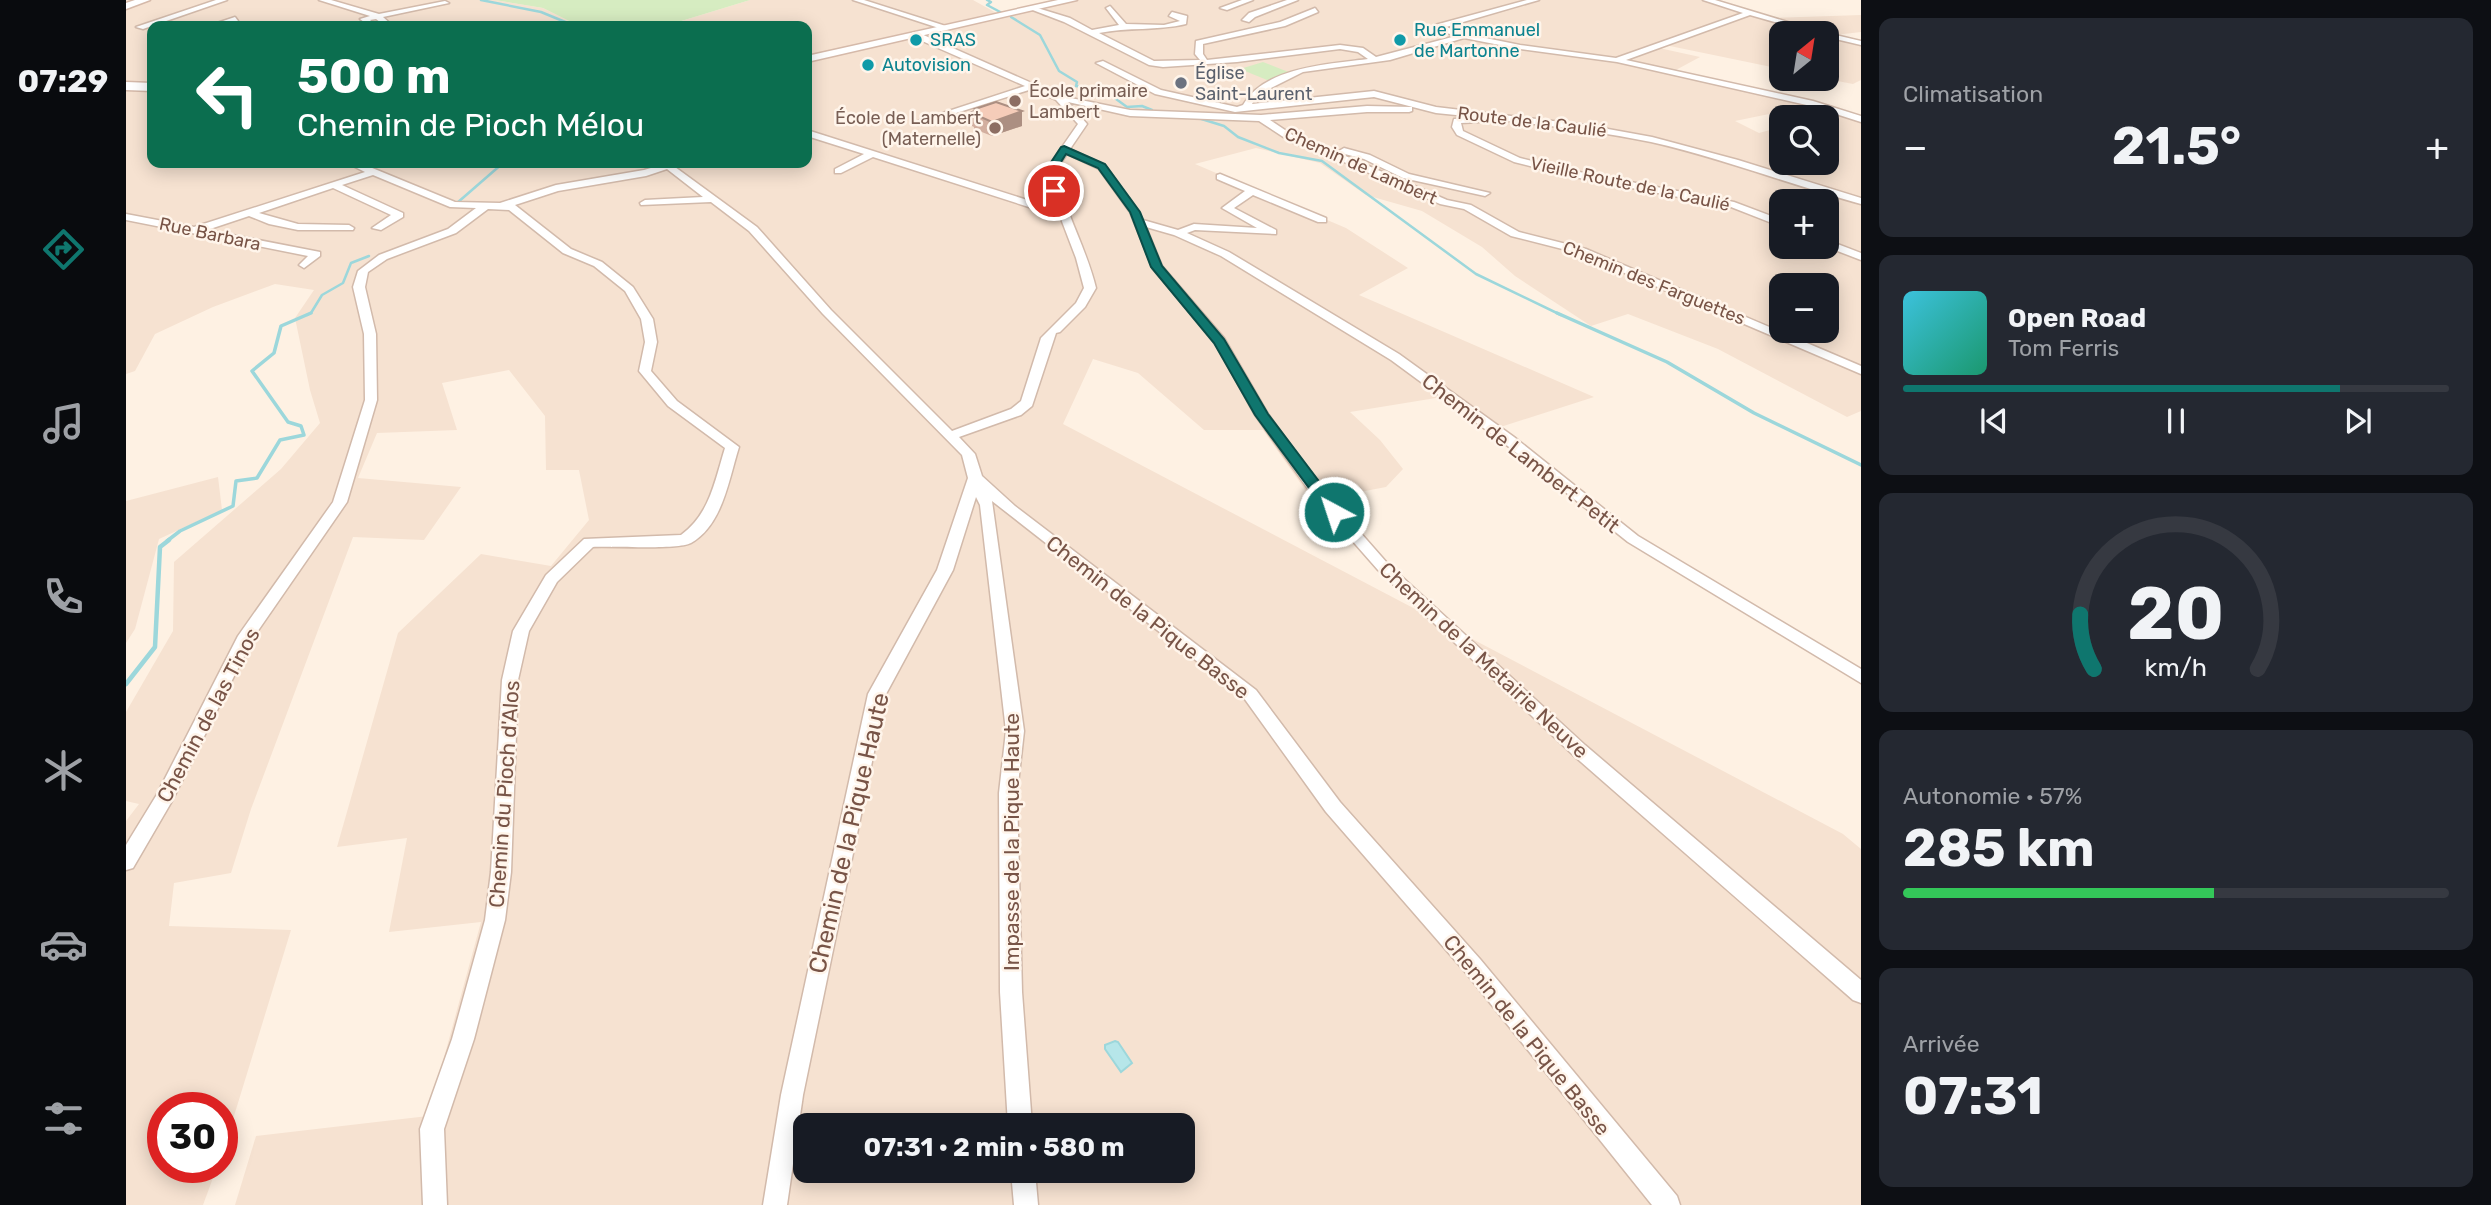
<!DOCTYPE html>
<html lang="fr">
<meta charset="utf-8">
<style>
:root{--surface:#171b24;--page:#242831;--text:#f1f3f6;--muted:#9ea1a6;--line:#363941;--accent:#0f766e}
body{margin:0;font-family:Rubik,sans-serif;background:var(--page);color:var(--text);height:100vh;display:flex;flex-direction:column;font-size:26px;white-space:nowrap}
*{box-sizing:border-box;margin:0}
p{font-size:23px;color:var(--muted)}
.icon{flex:none;width:38px;height:38px;fill:none;stroke:currentColor;stroke-width:2;stroke-linecap:round;stroke-linejoin:round}
.map{position:relative;flex:1;overflow:hidden}
.side{display:flex;flex-direction:column;gap:18px;padding:18px;background:#0d0f14;width:630px}
.side>*{flex:none}
.banner{position:absolute;left:21px;top:21px;width:665px;height:147px;border-radius:14px;box-shadow:0 4px 18px #0003;background:#0b6e4f;color:#fff;overflow:hidden}
.needle{width:46px;rotate:30deg}
.fabs{position:absolute;left:1643px;top:21px;display:grid;gap:14px}
.fabs a{display:grid;place-items:center;width:70px;height:70px;border-radius:14px;background:var(--surface);box-shadow:0 4px 18px #0003;font-size:35px}
.speed{position:absolute;left:21px;top:1092px;display:flex;gap:14px;font-size:35px;font-weight:700;text-align:center}
.speed>*{display:grid;place-content:center;width:91px;height:91px;border-radius:50%;background:var(--surface);box-shadow:0 4px 18px #0003;line-height:1}
.speed .limit{border:10px solid #d22;background:#fff;color:#111}
.pin{position:absolute;display:grid;place-items:center;width:60px;height:60px;color:#fff;margin:-30px;border:4px solid #fff;border-radius:50%;box-shadow:0 2px 7px #0007}
.me{position:absolute;width:77px;margin:-38px;rotate:320deg;stroke-linejoin:round;filter:drop-shadow(0 0 5px #0008)}
.turn{display:flex;align-items:center;gap:24px;height:147px;padding:0 35px;font-size:32px}
.turn .icon{width:91px;height:91px;stroke-width:2.5}
.turn b{display:block;font-size:49px;line-height:60px}
.big{font-size:52px;font-weight:700;line-height:1.1}
.side .card{flex:1;display:flex;flex-direction:column;justify-content:center;gap:10px;min-width:0;padding:0 24px;border-radius:14px;background:var(--page)}
.side .dial{align-items:center;gap:0}
.dial svg{height:182px;overflow:visible;fill:none;stroke:var(--line);stroke-width:7;stroke-linecap:round;text-anchor:middle}
.dial text{fill:var(--text);stroke:none}
.song{display:flex;align-items:center;gap:21px}
.cover{width:84px;height:84px;border-radius:10px;background:linear-gradient(135deg,hsl(190 70% 55%),hsl(160 70% 35%))}
.played{height:7px;border-radius:4px;background:linear-gradient(90deg,var(--accent) 80%,var(--line) 80%)}
.keys{display:flex;justify-content:space-around;direction:ltr}
.heat{display:flex;justify-content:space-between;align-items:center;font-size:38px;direction:ltr}
.charge{height:10px;border-radius:5px;background:linear-gradient(90deg,#34c759 57%,var(--line) 0)}
.trip{position:absolute;left:667px;top:1113px;width:402px;height:70px;border-radius:14px;background:var(--surface);box-shadow:0 4px 18px #0003;font-weight:700;line-height:70px;text-align:center}
main{display:flex;flex:1;min-height:0}
.dock{display:flex;flex-direction:column;width:126px;justify-content:space-around;align-items:center;background:#090b0e;color:var(--muted)}
.dock .icon{width:49px;height:49px}
.dock .current{color:var(--accent)}
.dock b{font-size:32px;color:var(--text)}
.map>svg:first-child{display:block}
.residential{fill:#f6e2d1;fill-rule:evenodd}
.green{fill:#d6ecc1}
.water{fill:#b6e6e9;stroke:#9cd7db;stroke-width:2}
.lines{fill:none;stroke-linecap:round;stroke-linejoin:round}
.stream-far2{stroke:#9cd7db;stroke-width:2.5}
.stream-far1{stroke:#9cd7db;stroke-width:3.5}
.stream{stroke:#9cd7db;stroke-width:4.5}
.street-casing{stroke:#d2baab;stroke-width:3}
.secondary-casing{stroke:#d5b9a9;stroke-width:3}
.street{fill:#fff;fill-rule:evenodd}
.secondary{fill:#fff;fill-rule:evenodd}
.wall{fill:#d3af9f}
.shaded-wall{fill:#ac8f82}
.building{fill:#f5ccb9;stroke:#ac8f82;stroke-width:2}
.route{fill:#0f766e;stroke:#0a4d48;stroke-width:2}
.culture-dot{fill:#0f9aa8;stroke:#fff5eb;stroke-width:2.5}
.worship-dot{fill:#6b7280;stroke:#fff5eb;stroke-width:2.5}
.education-dot{fill:#8d6e63;stroke:#fff5eb;stroke-width:2.5}
.labels{text-anchor:middle;dominant-baseline:central;stroke-width:5;stroke-linejoin:round;paint-order:stroke}
.far-culture-label{font-size:18px;fill:#0d838f;stroke:#fff5eb;text-anchor:start}
.far-worship-label{font-size:18px;fill:#5b616d;stroke:#fff5eb;text-anchor:start}
.far-education-label{font-size:18px;fill:#785e54;stroke:#fff5eb;text-anchor:start}
.far-street-label{font-size:18px;fill:#785447;stroke:#fff5eb}
.street-label{font-size:21px;fill:#785447;stroke:#fff5eb}
.near-street-label{font-size:24px;fill:#785447;stroke:#fff5eb}
</style>
<main>
<nav class="dock">
<b>07:29</b>
<svg class="icon current" aria-label="directions" viewBox="0 0 24 24"><path d="M12 3l9 9-9 9-9-9zM9 14v-3h6M13 9l2 2-2 2"/></svg>
<svg class="icon" aria-label="music" viewBox="0 0 24 24"><path d="M9 18V5l10-2v13"/><circle cx="6" cy="18" r="3"/><circle cx="16" cy="16" r="3"/></svg>
<svg class="icon" aria-label="phone" viewBox="0 0 24 24"><path d="M5 4h4l2 5-3 2q2 4 5 5l2-3 5 2v4C11 20 4 13 5 4z"/></svg>
<svg class="icon" aria-label="climate" viewBox="0 0 24 24"><path d="M12 3v18M4 7l16 10M4 17L20 7"/></svg>
<svg class="icon" aria-label="car" viewBox="0 0 24 24"><path d="M5 17H2v-5l4-1 3-4h7l3 4 3 1v5h-3M9 17h6M6 11h13"/><circle cx="7" cy="17" r="2"/><circle cx="17" cy="17" r="2"/></svg>
<svg class="icon" aria-label="filters" viewBox="0 0 24 24"><path d="M4 7h16M4 17h16"/><circle cx="9" cy="7" r="2"/><circle cx="15" cy="17" r="2"/></svg>
</nav>
<div class="map">
<svg width="1735" height="1205" viewBox="0 0 1735 1205">
<rect width="100%" height="100%" fill="#fef1e3"/>
<g class="residential">
<path d="M0,0h369l48,8 36,18h-427v137h655v-137h-142l85,-26h223l27,15 60,-15h651l59,18 91,-3v17l-26,3 26,7v38l-8,4 -26,-5v-46h-45l-1,36 -116,-24 -6,3 41,9 -26,14 143,33 -82,17 24,12 22,-6 1,36h45v-46l11,-2 23,6v290l-14,6 -129,-68 -90,-35 -37,12 -76,-50 -33,-29 -60,-36 -56,-16 -46,-32 -64,-15 -61,16 151,64 62,40 -49,27 235,102 -106,34 -46,-34 -92,15 30,28 23,29 -17,18 -73,14 -50,-71h-59l-66,-57 -45,-14 -30,65 780,410 18,15v356h-1626l21,-69 172,-20 53,-194 -92,10 18,-94 -70,9 61,-214 83,-79 70,12 38,-46 -10,-50h-33l-1,-54 -36,-46 -67,13 15,47 -80,3 -19,45 103,9 -37,53 -71,-3 -102,272 -20,64 -57,10 -5,43 122,4 -69,225v-47h-59v59h54l-14,38h-77v-384l13,-17 -13,-3v-89l47,-81 1,-69 107,-93 39,-46 -10,-33 -15,-72 19,-28 -39,-6 -62,23 -58,27 -20,37 -9,3zM1656,201h45v46h-45zM1656,285h45v46h-45zM679,1125h378v46h-378z"/>
<path d="M92,477l4,33 -63,29 -24,90 -9,14v-142z"/>
</g>
<g class="green">
<path d="M369,0h255l-85,26h-86l-36,-18z"/>
<path d="M1137,62l28,11 -19,9 -32,-13z"/>
</g>
<path class="water" d="M989,1041l3,1 14,21 -11,9 -16,-23v-4z"/>
<g class="lines">
<g class="stream-far2">
<path d="M355,0l60,12 34,14"/>
<path d="M861,0l4,2 -4,3 17,9"/>
<path d="M885,17l29,18 19,36 18,11 -1,4 29,5 22,16 15,-1 10,4"/>
<path d="M1069,117l29,9 14,11 41,16 43,8 154,113 85,41"/>
<path d="M331,203l46,-40"/>
<path d="M181,315l4,-2 11,-18 21,-12 8,-20 18,-7"/>
</g>
<g class="stream-far1">
<path d="M1431,313l110,49 87,51 107,52"/>
<path d="M41,541l13,-10 53,-25 3,-25 21,-3 23,-38 24,-5 -3,-9 -13,-4 -36,-51 22,-18 7,-27 30,-13"/>
</g>
<path class="stream" d="M0,684l29,-37 5,-100 9,-7"/>
<g class="street-casing">
<g id="street">
<path d="M90,0h11l-84,29 -7,-2z"/>
<path d="M193,0h12l48,14 66,-13 4,2 -66,14 10,9h-8l-9,-7 -6,1 7,6h-8l-9,-7 10,-3z"/>
<path d="M727,0h11l88,28 -7,2z"/>
<path d="M1116,0h11l-26,10 -7,-2z"/>
<path d="M1161,0h11l-43,17 -6,5 -7,-2 7,-7z"/>
<path d="M1401,0h12l-93,27 20,7 54,11 96,13 127,-45 -40,-13h12l109,33h-11l-63,-18 -124,45 187,41 48,15v6l-50,-16 -194,-44 -97,-13 -56,-11 -74,22 -87,12 -46,23 -5,9 122,-13 62,16 150,18 66,12 86,23 123,38v6c-70,-19 -139,-46 -210,-62 -58,-12 -116,-18 -175,-25l4,3 -1,2 -18,1 2,8 57,27 49,12 165,32 48,18v7l-51,-20 -162,-31 -55,-14 -57,-27 -5,-8 2,-8 22,-2 -40,-4 -62,-16 -139,15 -80,-18 -59,-31 7,-2 58,29 76,17 6,-2c21,-38 86,-41 125,-46l-10,-7 -18,-3 -103,13 -74,5 -14,-2 -85,-43 -34,-13 4,-2 36,11 22,12 27,-5 -13,-17 4,-2 16,18 38,1 16,-4 -11,-5 3,-4 15,4 -1,8c-29,7 -58,3 -87,9l55,28 46,-1 -5,-6 1,-13 84,-19 35,-14 3,4 -33,14 -82,18v10l4,6 133,-15 23,3 13,9 80,-21 -21,-7v-4z"/>
<path d="M109,17l3,4 -19,5h-11z"/>
<path d="M787,33h6l142,63 69,14 131,5 106,-9 45,1v4l-3,1h-42l-97,8 27,18 30,10 120,52 24,5 48,27 67,17 275,117v8l-283,-121 -67,-17 -47,-27 -24,-5 -119,-52 -30,-10 -32,-21 -129,-5 -62,-14 19,22 -17,25 35,16 38,55 35,10 16,-6 63,4 -35,-20 23,-17 -28,-12v-4l3,-1 106,44v4h-8l-65,-27 -19,13 42,22v4l-81,-4 -8,3 42,19 170,102 115,83 124,99 223,133v14l-233,-141 -124,-99 -113,-83 -170,-104 -47,-21 -28,-8 16,39 62,72 44,76 55,76 65,74 197,181 276,235v23l-8,-3 -280,-245 -195,-185 -65,-74 -58,-81 -40,-73 -62,-73 -23,-57 -31,-43 -32,-15 -11,16c8,41 30,77 40,118l-11,19 -25,25 -4,1 -24,73 -11,9 -62,22 16,17 7,22 33,30 241,184 84,112 140,157 197,237 3,9h-28l-186,-232 -140,-161 -82,-114 -252,-197 32,230 -7,62 5,199 10,133h-24l-8,-133 -1,-199 7,-62 -26,-226 -4,-8 -23,73 -67,124 -83,401 -16,110h-24l18,-110 87,-401 69,-124 31,-92 -6,-23 -139,-141 -74,-83 -38,-29 -70,3 -1,-2 5,-3 58,-3 -36,-28 -21,7 -88,15 -43,14 56,44 31,13 31,25 20,32 4,23 -6,29 26,30 62,46c-10,31 -16,78 -48,96 -13,7 -80,3 -98,4l-36,35 -28,49 -11,49 -7,192 -6,48 -31,119 -30,90 3,76h-24l-3,-76 32,-90 33,-119 6,-48 11,-192 11,-49 33,-56 38,-36 97,-4c29,-21 34,-55 44,-87l-57,-42 -29,-35 6,-29 -4,-23 -16,-28 -31,-25 -31,-13 -54,-43 -21,-1 -32,24 -69,26 -19,13 -3,15 11,47 1,66 -30,102 -94,136 -81,163 -39,67 -7,2v-25l30,-49 82,-160 95,-134 32,-102 -1,-66 -11,-47 5,-16 21,-16 69,-26 28,-21 -26,-1 -77,-32 -31,10 61,28v4l-22,13 -9,-2 19,-13 -58,-27 -74,25 39,11 51,1 5,3 -1,2h-55l-29,-6 -20,-8 -42,14 113,22v4l-16,12 -5,-3 9,-9 -182,-36v-6l68,13 171,-55 -18,-9h13l95,39 45,1 56,-18 88,-15 24,-7h14l-7,4 82,60 74,83 121,121 59,-22 10,-8 20,-63 35,-35 8,-15 -8,-30 -18,-47 -23,-2 -162,-52 -32,16h-6v-4l29,-15 -57,-18v-6l233,74 15,1 -9,-35 32,-46 -22,-24 -24,-11 -114,36v-4l107,-35 -112,-49z"/>
<path d="M1699,33h2l34,8v4l-34,-8z"/>
<path d="M1218,148l26,7 39,19 81,19 -5,3 -82,-18 -39,-19 -23,-6 -2,-2z"/>
<path d="M1701,240l34,13v7l-34,-13z"/>
<path d="M885,1171h24l3,34h-24z"/>
</g>
</g>
<g class="secondary-casing">
<g id="secondary">
<path d="M9,0h15l-24,9v-6z"/>
<path d="M932,0h19l-270,62v-6z"/>
<path d="M0,82l26,1v8l-26,-1z"/>
</g>
</g>
<use href="#street" class="street"/>
<use href="#secondary" class="secondary"/>
</g>
<path class="wall" d="M849,109l47,2v15l-30,10 -18,-7v-2l-2,-1v-14l3,-1z"/>
<path class="shaded-wall" d="M896,111v15l-30,10v-14z"/>
<path class="building" d="M870,102l26,9 -30,11 -18,-8h3l-5,-2 5,-2 -2,-1z"/>
<path class="route" d="M938,146l41,18 35,48 22,54 62,73 44,75 72,95 2,3 -2,3h-11l-74,-100 -41,-72 -63,-76 -21,-55 -32,-44 -32,-14 -10,16 3,21 -8,2 -5,-23 15,-23z"/>
<g class="culture-dot">
<circle cx="790" cy="40" r="7"/>
<circle cx="1274" cy="40" r="7"/>
<circle cx="742" cy="65" r="7"/>
</g>
<circle class="worship-dot" cx="1055" cy="83" r="7"/>
<g class="education-dot">
<circle cx="889" cy="101" r="7"/>
<circle cx="869" cy="128" r="7"/>
</g>
<g class="labels">
<g class="far-culture-label">
<text x="1288" y="30">Rue Emmanuel<tspan x="1288" dy="21">de Martonne</tspan></text>
<text x="804" y="40">SRAS</text>
<text x="756" y="65">Autovision</text>
</g>
<g class="far-worship-label">
<text x="1069" y="73">Église<tspan x="1069" dy="21">Saint-Laurent</tspan></text>
</g>
<g class="far-education-label">
<text x="903" y="91">École primaire<tspan x="903" dy="21">Lambert</tspan></text>
<text x="855" y="118" text-anchor="end">École de Lambert<tspan x="855" dy="21">(Maternelle)</tspan></text>
</g>
<g class="far-street-label">
<text transform="translate(1406 122) rotate(7)">Route de la Caulié</text>
<text transform="translate(1235 166) rotate(24)">Chemin de Lambert</text>
<text transform="translate(1504 184) rotate(12)">Vieille Route de la Caulié</text>
<text transform="translate(84 234) rotate(12)">Rue Barbara</text>
<text transform="translate(1528 283) rotate(22)">Chemin des Farguettes</text>
</g>
<g class="street-label">
<text transform="translate(1395 453) rotate(38)">Chemin de Lambert Petit</text>
<text transform="translate(1022 617) rotate(38)">Chemin de la Pique Basse</text>
<text transform="translate(1358 660) rotate(43)">Chemin de la Metairie Neuve</text>
<text transform="translate(82 715) rotate(-62)">Chemin de las Tinos</text>
<text transform="translate(378 794) rotate(-86)">Chemin du Pioch d'Alos</text>
<text transform="translate(885 842) rotate(-90)">Impasse de la Pique Haute</text>
<text transform="translate(1401 1035) rotate(51)">Chemin de la Pique Basse</text>
</g>
<g class="near-street-label">
<text transform="translate(723 833) rotate(-77)">Chemin de la Pique Haute</text>
</g>
</g>
</svg>
<div class="fabs">
<a><svg class="needle" viewBox="-14 -14 28 28"><path d="M0-13l5 13h-10z" fill="#e53935"/><path d="M0 13l5-13h-10z" fill="#9ea1a6"/></svg></a>
<a><svg class="icon" aria-label="search" viewBox="0 0 24 24"><circle cx="10" cy="10" r="6"/><path d="M15 15l6 6"/></svg></a>
<a>+</a>
<a>−</a>
</div>
<div class="speed"><div class="limit">30</div></div>
<div class="pin" style="left:928px;top:191px;background:#d93025"><svg class="icon" aria-label="arrive" viewBox="0 0 24 24"><path d="M6 21V4h12l-3 4 3 4H6"/></svg></div>
<svg class="me" style="left:1208px;top:512px" viewBox="-20 -20 40 40"><circle r="17" fill="#0f766e" stroke="#fff" stroke-width="3"/><path d="M0-11L8 9 0 5-8 9z" fill="#fff"/></svg>
<div class="trip">07:31 · 2 min · 580 m</div>
<div class="banner">
<div class="turn"><svg class="icon" aria-label="left" viewBox="0 0 24 24"><path d="M17 20v-9H6M10 6l-5 5 5 5"/></svg><div><b>500 m</b>Chemin de Pioch Mélou</div></div>
</div>
</div>
<section class="side">
<div class="card"><p>Climatisation</p>
<div class="heat"><a>−</a><b class="big">21.5°</b><a>+</a></div>
</div>
<div class="card">
<div class="song"><i class="cover"></i><div><b>Open Road</b><p>Tom Ferris</p></div></div>
<div class="played"></div>
<div class="keys"><svg class="icon" aria-label="previous" viewBox="0 0 24 24"><path d="M18 5L8 12l10 7zM5 5v14"/></svg><svg class="icon" aria-label="pause" viewBox="0 0 24 24"><path d="M8 5v14M16 5v14"/></svg><svg class="icon" aria-label="next" viewBox="0 0 24 24"><path d="M6 5l10 7-10 7zM19 5v14"/></svg></div>
</div>
<div class="card dial"><svg viewBox="0 0 100 80">
<path d="M14 69A42 42 0 1 1 86 69"/>
<path d="M14 69A42 42 0 0 1 8 45" stroke="#0f766e"/>
<text x="50" y="56" font-size="32" font-weight="700">20</text>
<text x="50" y="72" font-size="11">km/h</text>
</svg></div>
<div class="card"><p>Autonomie · 57%</p><b class="big">285 km</b><div class="charge"></div></div>
<div class="card"><p>Arrivée</p><b class="big">07:31</b></div>
</section>
</main>
